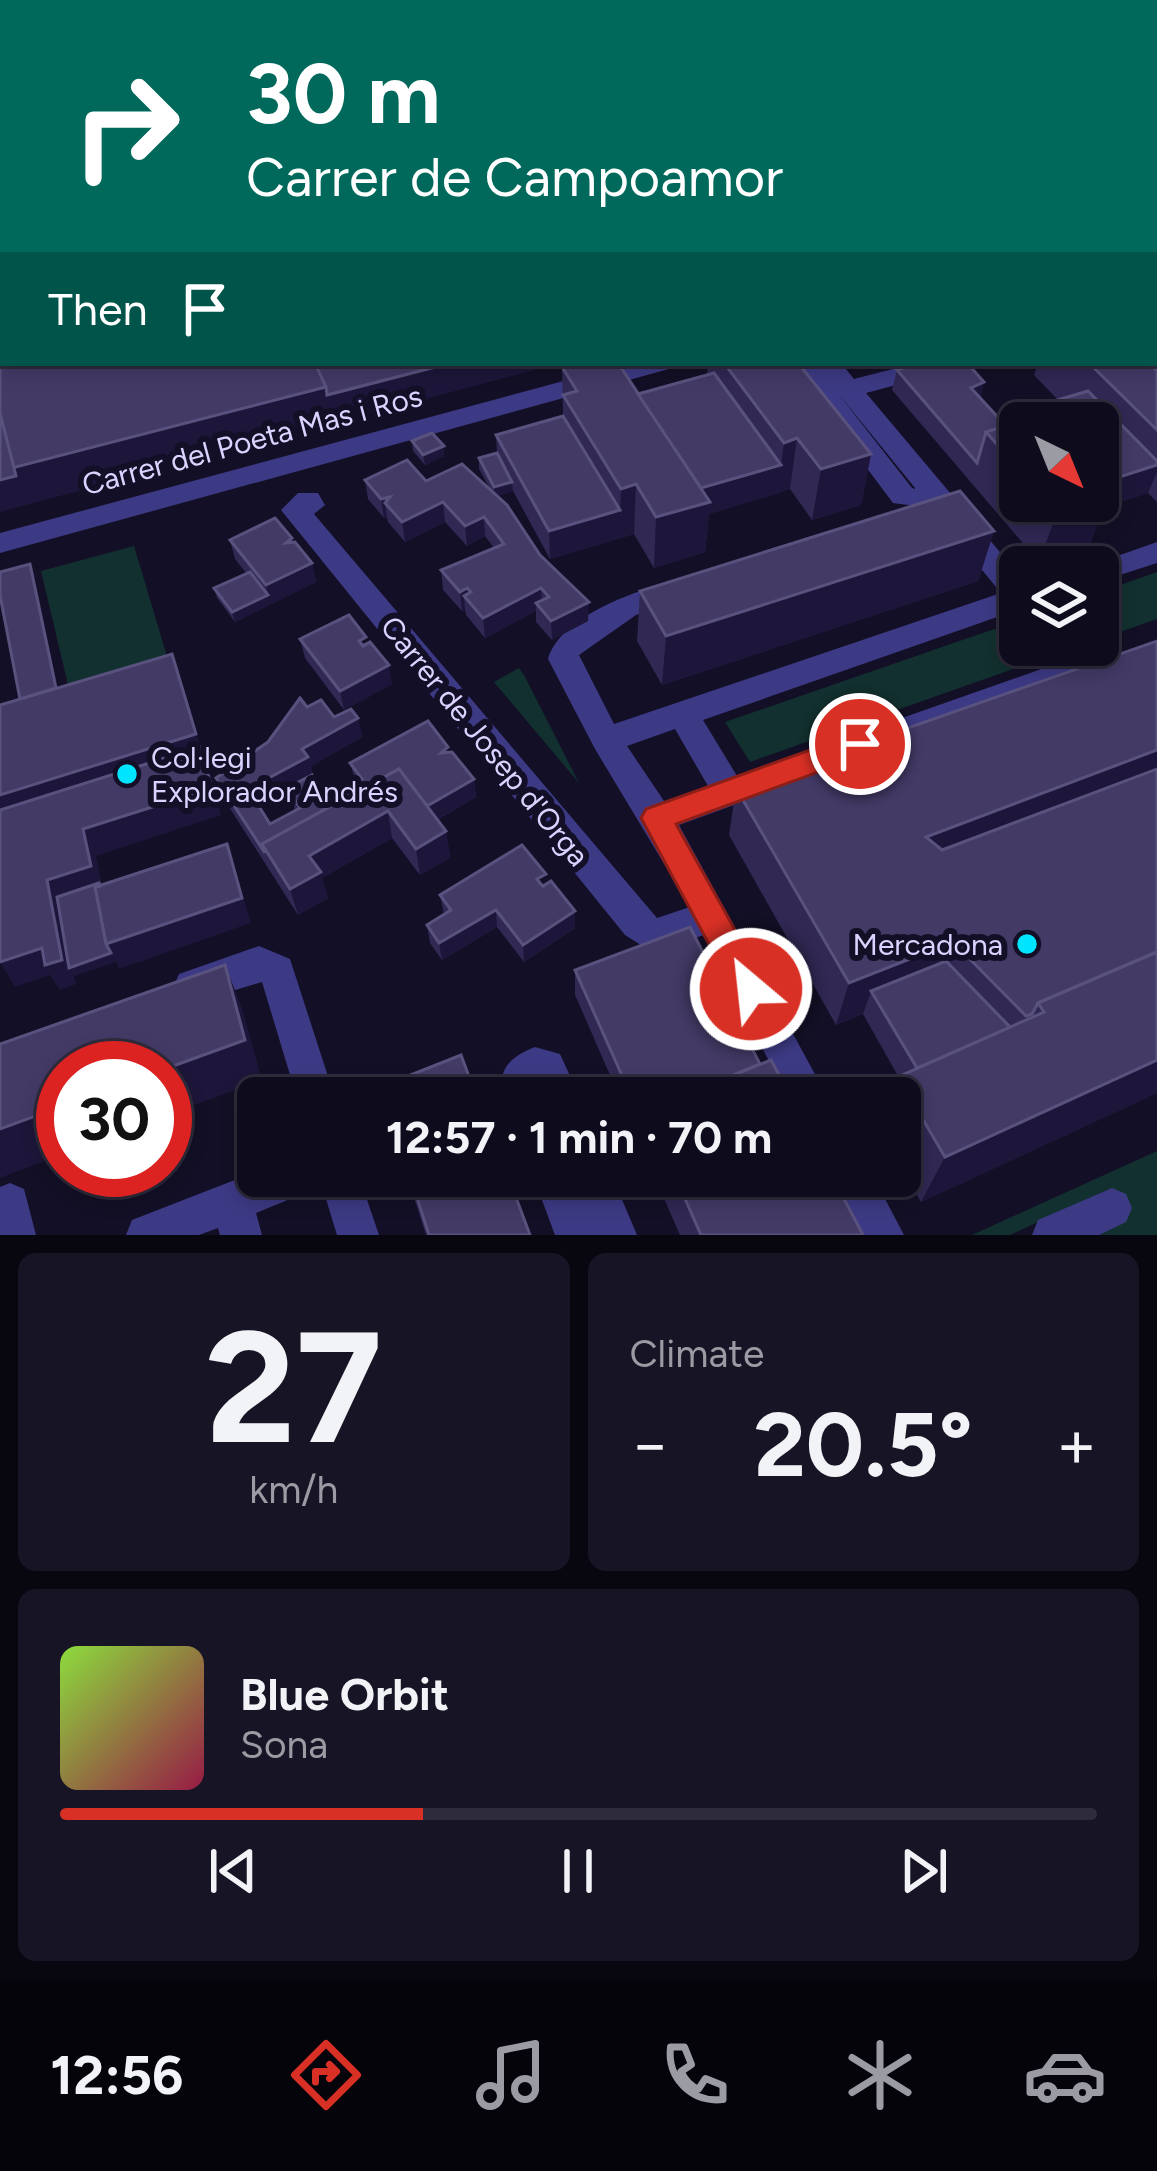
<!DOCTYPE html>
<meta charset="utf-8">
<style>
:root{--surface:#0e0b1c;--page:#171425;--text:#f1f3f6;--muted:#9b9ba3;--line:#2e2b3b;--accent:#d93025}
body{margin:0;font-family:Figtree,sans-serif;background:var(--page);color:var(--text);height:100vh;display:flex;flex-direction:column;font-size:45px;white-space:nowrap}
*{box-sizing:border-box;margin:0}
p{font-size:39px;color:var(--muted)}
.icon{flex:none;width:66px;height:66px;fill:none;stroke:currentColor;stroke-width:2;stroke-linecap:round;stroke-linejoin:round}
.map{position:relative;height:1235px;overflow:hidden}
.panel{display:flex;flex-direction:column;gap:18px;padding:18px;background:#08060f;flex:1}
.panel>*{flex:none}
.guide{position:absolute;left:0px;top:0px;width:1158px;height:366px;box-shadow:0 6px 18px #0003,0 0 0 3px var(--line);background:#00695c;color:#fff;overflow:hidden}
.needle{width:78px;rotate:137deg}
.tools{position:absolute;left:999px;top:402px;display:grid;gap:24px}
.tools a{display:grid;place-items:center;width:120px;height:120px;border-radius:18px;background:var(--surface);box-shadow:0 6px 18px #0003,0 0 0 3px var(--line);font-size:60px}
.speed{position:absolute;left:36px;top:1041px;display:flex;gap:24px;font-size:60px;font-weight:700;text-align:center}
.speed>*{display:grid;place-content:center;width:156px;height:156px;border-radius:50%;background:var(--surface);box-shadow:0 6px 18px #0003,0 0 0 3px var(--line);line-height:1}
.speed .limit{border:18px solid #d22;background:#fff;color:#111}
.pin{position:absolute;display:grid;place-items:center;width:102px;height:102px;color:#fff;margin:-51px;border:6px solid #fff;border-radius:50%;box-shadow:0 3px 12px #0007}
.me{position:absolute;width:132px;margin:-66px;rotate:332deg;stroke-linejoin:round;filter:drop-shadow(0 0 9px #0008)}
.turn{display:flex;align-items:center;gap:42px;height:252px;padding:0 48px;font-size:54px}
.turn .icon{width:156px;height:156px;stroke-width:2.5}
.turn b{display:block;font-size:84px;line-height:102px}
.then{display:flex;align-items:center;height:114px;padding:0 48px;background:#0003;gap:24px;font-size:45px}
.big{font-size:90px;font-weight:700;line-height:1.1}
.panel .card{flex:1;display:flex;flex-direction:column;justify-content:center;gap:18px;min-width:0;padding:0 42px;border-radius:18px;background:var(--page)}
.panel .dial{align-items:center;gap:0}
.dial b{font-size:156px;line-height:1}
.song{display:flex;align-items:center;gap:36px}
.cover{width:144px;height:144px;border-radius:18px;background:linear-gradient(135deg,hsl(90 70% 55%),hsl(340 70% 35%))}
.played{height:12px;border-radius:6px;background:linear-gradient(90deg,var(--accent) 35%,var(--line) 35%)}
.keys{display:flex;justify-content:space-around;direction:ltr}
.heat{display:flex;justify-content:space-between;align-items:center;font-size:66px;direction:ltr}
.panel .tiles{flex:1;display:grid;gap:18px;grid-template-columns:1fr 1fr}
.card:last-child{grid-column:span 2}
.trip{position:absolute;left:237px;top:1077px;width:684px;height:120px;border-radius:18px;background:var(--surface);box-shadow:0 6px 18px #0003,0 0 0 3px var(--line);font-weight:700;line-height:120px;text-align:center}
.menu{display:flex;height:192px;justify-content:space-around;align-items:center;background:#06040b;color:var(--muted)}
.menu .icon{width:84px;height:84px}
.menu .current{color:var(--accent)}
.menu b{font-size:54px;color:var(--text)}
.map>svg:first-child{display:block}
.green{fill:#12302f}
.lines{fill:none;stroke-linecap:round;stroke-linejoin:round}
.minor{fill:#3d3a85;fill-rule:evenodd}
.wall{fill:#312854;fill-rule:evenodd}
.shaded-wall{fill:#1d163a}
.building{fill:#433a66;stroke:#5a527e;stroke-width:3}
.route{fill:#d93025;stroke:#8d1f18;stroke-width:3}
.poi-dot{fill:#00e5ff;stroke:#130f26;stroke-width:4.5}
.labels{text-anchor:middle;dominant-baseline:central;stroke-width:12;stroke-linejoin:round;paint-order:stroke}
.street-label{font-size:30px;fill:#d9d4ff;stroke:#130f26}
.poi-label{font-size:30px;fill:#d9d4ff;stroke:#130f26;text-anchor:start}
</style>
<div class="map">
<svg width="1157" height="1235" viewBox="0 0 1157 1235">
<rect width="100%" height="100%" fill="#130f26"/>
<g class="green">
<path d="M134,546l41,137 -100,31 -34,-143z"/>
<path d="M1157,572v47l-37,13 -22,-25v-14z"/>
<path d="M1020,620v25h61l-331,117 -25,-40z"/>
<path d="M519,668l5,7 55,108 -85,-101z"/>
<path d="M1157,1151v84h-64l16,-46 -99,46h-38z"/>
</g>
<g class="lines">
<g class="minor">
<path d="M115,0h18l1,3h-18z"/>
<path d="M526,0h19l2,3h-19z"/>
<path d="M3,65v12l-3,1v-12z"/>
<path d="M630,363h43l-4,6 -669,184v-20z"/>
<path d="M788,363h53l13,16 62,-16h44l-4,6 -90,24 154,183v33l-317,111 34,56 327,-115 11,3 5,9 -5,9 -396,143 149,273h-40l-84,-163 -52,17 -27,-17 -344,-425 17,-17h20l7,12 -11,9 343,404 33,-11 -95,-158 -47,-90c13,-44 89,-68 129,-80l10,3 5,8 -5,8 -51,17 -57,40 35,69 387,-131 -70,-85 -38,-5zM837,392l78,96v1l-3,-1zM675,729l33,57 -44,15 -37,-55z"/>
<path d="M1157,542v21l-59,19v-15h-12z"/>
<path d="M259,946l31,13 45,139h-38l-35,-116 -70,21 -13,-5 -5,-12 5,-12z"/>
<path d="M535,1047l25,7 20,44h-76c-8,-27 5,-41 31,-51z"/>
<path d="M258,1171v5h60l-6,14 -56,23 6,22h-42l-2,-7 -19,7h-73l6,-15z"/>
<path d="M319,1176h40l20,59h-42z"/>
<path d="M533,1176h79l25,59h-82z"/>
<path d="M831,1176h42l31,59h-43z"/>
<path d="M10,1183l14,6 12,46h-36v-48z"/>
<path d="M1112,1188l14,6 6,14 -6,14 -27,13h-67l6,-15z"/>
</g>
</g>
<g class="wall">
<path d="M558,0h134l-14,3h-117z"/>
<path d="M767,0h217l4,3h-221z"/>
<path d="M987,0h170v27h-2v-24h-164z"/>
<path d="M708,363h90l73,91 -10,51 -49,15 -22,-31 -81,25 -4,38 -51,16 -20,-34 -84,25 -37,-68 -16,5 91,125 -36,19 -16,-18v-11l-51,27 -19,-23 -1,-5 -3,1 -19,-21 -2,-20 53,-22 -9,-12 -18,10 -22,-24 -40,20 -17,-20 -1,-4h-3l-16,-19 -3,-19 61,1 65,10 -12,-22v-11l18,-5 -1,-18 67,-19 -1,-49 76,26 69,-18z"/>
<path d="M1038,363h111l8,8v131l-9,-9 -44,14 -15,39 -50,16 -147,-172 5,-20 87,12 -4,16 24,26 3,-9 51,-15 -24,-25zM1020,423l78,78h-78z"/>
<path d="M412,441l32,15 -19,9 -12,-14z"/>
<path d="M994,531l-16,50 -316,104 -25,-44 3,-50z"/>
<path d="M292,538l1,4 19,21 4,19 -81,40 -18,-24 -3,-10 32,-15 -11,-14 -5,-19z"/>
<path d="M300,639l67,4 25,41 -48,26 -39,-52z"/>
<path d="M1157,641v452l-236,109 -21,-37v-67h-11l9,-22 -35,-62 -27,11 -107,-190 7,-47z"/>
<path d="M307,707l27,10 24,1 4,19 -51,29 1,10 16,22 28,-15 -6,-20 99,-10 25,26 2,18 -39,23 9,11 4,27 -30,17 -28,-37 -70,40 6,20 -30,17 -76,-119 -6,-18 52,-36zM288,789l7,21 -25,14 -12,-19z"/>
<path d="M546,884l29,44 -51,34 -27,-35 -55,33 -12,-17 -3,-18 17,-10 -4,-20z"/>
<path d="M575,970l185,94 31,34h-171l-45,-103z"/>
<path d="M407,1176h101l22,59h-104z"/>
<path d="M654,1176h178l31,59h-183z"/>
</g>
<g class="shaded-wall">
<path d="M0,0h29l-29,5z"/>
<path d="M152,0h95l-12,3h-82z"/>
<path d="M611,0h81l-15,3h-66z"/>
<path d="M1157,2v25h-2v-24z"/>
<rect x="0" y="48" width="3" height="20"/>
<rect x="1155" y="159" width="2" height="45"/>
<path d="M1157,244v45l-2,1v-45z"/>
<path d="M3,258v31l-3,1v-31z"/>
<path d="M451,363h110l-561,149v-32l12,-12 314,-81z"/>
<path d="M876,363h18l-19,6z"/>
<path d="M984,382l-5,19 -8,-13z"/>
<path d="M797,438l-7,51 -13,5 7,-51z"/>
<path d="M444,446v10l-19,9 -2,-10z"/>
<path d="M871,454l-10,51 -49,15 9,-51z"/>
<path d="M781,465l-4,29 -68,20 -4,38 -51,16 2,-51 32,-25z"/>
<path d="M1157,465v7l-9,21 -44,14 -15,39 -50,16 18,-50 16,-11h25v-17z"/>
<path d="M512,482l1,10 -19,5v-10z"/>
<path d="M636,484l-2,50 -84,25 -1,-28 71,-21 1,-21z"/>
<path d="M390,497l-5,6 2,15h-3l-3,-19z"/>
<path d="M443,502l2,20 -40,20 -3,-20z"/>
<path d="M484,517l1,19 -18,10 -2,-20z"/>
<path d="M994,531l-16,50 -316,104 4,-49z"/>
<path d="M312,563l4,19 -81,40 -3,-10 36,-17 -2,-10z"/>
<path d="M30,564l4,10 30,144 -4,-10z"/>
<path d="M467,588l2,13 -5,-5 1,14 -3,1 -2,-19z"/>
<path d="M541,588l1,20 -6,-5v8l-51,27 -2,-20z"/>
<path d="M589,602l-1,19 -36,19 -1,-19z"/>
<path d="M172,654l49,161 -125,41 18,86 113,-98 24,79 -132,46 -3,-7 -42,14 2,8 -16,6 -10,-15 -35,12 -15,-25 47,-82 36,-51 -83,-3v-31z"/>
<path d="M389,665l3,19 -48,26 -4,-19z"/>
<path d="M358,718l4,19 -51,29 2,9 -59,33 -6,-19 54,-40z"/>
<path d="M1157,750v38l-247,95 16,-46z"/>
<path d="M474,779l2,18 -50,29 -3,-18z"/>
<path d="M388,811l4,27 -70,40 6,20 -30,17 -8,-26 19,-33z"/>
<path d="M446,831l4,27 -30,17 -4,-26z"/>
<path d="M496,910l1,17 -55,33 -3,-17z"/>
<path d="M575,911v17l-51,34 -1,-17z"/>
<path d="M953,942l-17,43 -65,6 -8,23 -27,11 13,-42z"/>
<path d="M225,965l17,43 20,72 -97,36v-47z"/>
<path d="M1157,1060v33l-236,109 24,-45z"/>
<path d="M63,1106v48l-63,24v-49z"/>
</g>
<g class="building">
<path d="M58,0h43l2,3h-62z"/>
<path d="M305,0h62l2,3h-62z"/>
<path d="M520,0h10l2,3h-28z"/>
<path d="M581,0h48l5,3h-50z"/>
<path d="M790,0h123l-10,3h-109z"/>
<path d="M913,0h71l4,3 -84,-1z"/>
<path d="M1031,0h126v2l-121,1z"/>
<rect x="0" y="10" width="3" height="38"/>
<path d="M1157,40v119h-2v-118z"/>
<path d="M3,202v56l-3,1v-56z"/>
<path d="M1155,208h2v36l-2,1z"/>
<path d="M3,322v41h312l11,24 -314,81 -12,-55v-90z"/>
<path d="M315,363h136l-124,32 -1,-8z"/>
<path d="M578,363h40l92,139 -54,15 -20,-33 -15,5 -58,-94 14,-4 -15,-24z"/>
<path d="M724,363h74l73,91 -50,15 -24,-31 -13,5z"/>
<path d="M922,363h45l17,19 -13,6 35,38 -20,6 -9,31 -80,-93z"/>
<path d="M1089,363h60l8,8v59z"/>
<path d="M714,373l67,92 -80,23 -63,-94z"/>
<path d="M1088,391l69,70v4l-59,19v-61h-57l-6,-6 -21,7 -7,-9z"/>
<path d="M0,413l16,63 -16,4z"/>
<path d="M563,416l57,94 -71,21 -53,-96z"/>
<path d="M1035,417l6,6h-21v47l-34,-38z"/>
<path d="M432,433l12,13 -21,9 -11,-14z"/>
<path d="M497,453l15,29 -18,5 -15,-29z"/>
<path d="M407,460l19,21 36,-17 45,41 33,50 49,47 -38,19 -15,-18 13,-6 -8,-9 -58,30 -19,-22 7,-4 -4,-4 -7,4 -19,-22 63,-26 -20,-27 -19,9 -22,-24 -41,20 -17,-19 5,-6 -9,2 -16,-19z"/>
<path d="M1098,484l11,11 -11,4z"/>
<path d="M960,491l34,40 -328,105 -26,-45z"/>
<path d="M1048,501h43l-34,11z"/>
<path d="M275,518l17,20 -6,5 9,-1 17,21 -46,22 -36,-45z"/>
<path d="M30,564l26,124 -36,11 -20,-104v-23z"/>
<path d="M250,572l18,23 -36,17 -18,-24z"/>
<path d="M349,615l17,22 -7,4 4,5 7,-4 19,23 -49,26 -40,-52z"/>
<path d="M1157,641v109l-231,87 16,13 215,-81v183l-119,51 -6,11 -6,2 -73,-74 -104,41 -113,-195z"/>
<path d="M172,654l24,80 -196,61v-90z"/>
<path d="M300,698l7,9 14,-7 13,17 17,-8 7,9 -56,31 6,8 -60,32 22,35 30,-16 -13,-20 25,-13 16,23 34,-19 -12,-16 78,-42 20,26 -7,6 11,-1 22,27 -47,27 -28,-37 -137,75 3,9 -49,-75 52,-36z"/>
<path d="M200,747l12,41 -129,41 8,37 -44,14 15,80 -17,5 -3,-17 -42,14v-152z"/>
<path d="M399,769l47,62 -30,18 -28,-38 -79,45 12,16 -31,17 -28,-45z"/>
<path d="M227,844l15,54 -136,46 -11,-57z"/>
<path d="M522,845l24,29 -9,5 3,4 3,3 8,-5 24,30 -52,34 -27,-35 -57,33 -12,-18 24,-15 -11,-15z"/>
<path d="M99,883l1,3 -5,1 11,57 5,9 -42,15 -12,-71z"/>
<path d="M690,927l70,137 -83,34h-45l-57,-128z"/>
<path d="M1157,952v108l-212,97 -47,-80 146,-65 -6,-9z"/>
<path d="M946,961l64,66 -93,41 -46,-77z"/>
<path d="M225,965l20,75 -80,29 -102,-1v38l-63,23v-85z"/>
<path d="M461,1055l16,43h-93l-4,-11z"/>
<path d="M771,1060l20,38h-114z"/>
<path d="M410,1176h98l22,59h-101z"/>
<path d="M675,1176h157l31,59h-162z"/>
</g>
<path class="route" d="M860,732l10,4 5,8 -5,9 -194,71 92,165 -5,11 -12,4 -12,-4 -98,-182 5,-9z"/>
<g class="poi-dot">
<circle cx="127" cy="774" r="12"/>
<circle cx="1027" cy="944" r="12"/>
</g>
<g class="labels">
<g class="street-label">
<text transform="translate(252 440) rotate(-15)">Carrer del Poeta Mas i Ros</text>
<text transform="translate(485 741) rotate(51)">Carrer de Josep d'Orga</text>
</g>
<g class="poi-label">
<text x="151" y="757">Col·legi<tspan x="151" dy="34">Explorador Andrés</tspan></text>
<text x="1003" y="944" text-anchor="end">Mercadona</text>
</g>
</g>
</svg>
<div class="tools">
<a><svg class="needle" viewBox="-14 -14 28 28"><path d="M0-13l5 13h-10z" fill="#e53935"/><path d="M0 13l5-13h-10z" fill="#9b9ba3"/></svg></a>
<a><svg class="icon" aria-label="layers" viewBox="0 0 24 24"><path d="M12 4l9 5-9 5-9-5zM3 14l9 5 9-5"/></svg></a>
</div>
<div class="speed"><div class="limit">30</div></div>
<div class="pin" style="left:860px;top:744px;background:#d93025"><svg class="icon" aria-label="arrive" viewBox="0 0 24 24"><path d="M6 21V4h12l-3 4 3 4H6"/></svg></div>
<svg class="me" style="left:751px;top:989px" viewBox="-20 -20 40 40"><circle r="17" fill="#d93025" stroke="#fff" stroke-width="3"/><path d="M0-11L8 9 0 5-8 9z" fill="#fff"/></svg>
<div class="trip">12:57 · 1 min · 70 m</div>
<div class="guide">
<div class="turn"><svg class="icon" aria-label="right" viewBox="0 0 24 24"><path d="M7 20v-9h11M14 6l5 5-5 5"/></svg><div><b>30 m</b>Carrer de Campoamor</div></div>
<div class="then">Then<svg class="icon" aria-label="arrive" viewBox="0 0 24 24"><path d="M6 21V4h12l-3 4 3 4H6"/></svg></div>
</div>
</div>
<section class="panel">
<div class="tiles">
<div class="card dial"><b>27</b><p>km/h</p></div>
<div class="card"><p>Climate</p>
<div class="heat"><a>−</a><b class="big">20.5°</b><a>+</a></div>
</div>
<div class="card">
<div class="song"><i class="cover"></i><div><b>Blue Orbit</b><p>Sona</p></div></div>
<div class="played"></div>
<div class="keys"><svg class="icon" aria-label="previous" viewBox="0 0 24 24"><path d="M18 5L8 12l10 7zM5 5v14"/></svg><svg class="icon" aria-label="pause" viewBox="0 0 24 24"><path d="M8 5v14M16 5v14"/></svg><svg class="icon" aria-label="next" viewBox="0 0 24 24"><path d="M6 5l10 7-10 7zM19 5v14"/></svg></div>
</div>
</div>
</section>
<nav class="menu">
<b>12:56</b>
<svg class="icon current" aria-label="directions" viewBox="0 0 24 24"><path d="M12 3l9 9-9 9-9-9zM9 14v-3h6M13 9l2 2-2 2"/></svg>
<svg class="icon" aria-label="music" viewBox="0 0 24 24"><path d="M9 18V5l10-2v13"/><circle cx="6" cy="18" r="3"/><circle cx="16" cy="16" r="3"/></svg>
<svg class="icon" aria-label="phone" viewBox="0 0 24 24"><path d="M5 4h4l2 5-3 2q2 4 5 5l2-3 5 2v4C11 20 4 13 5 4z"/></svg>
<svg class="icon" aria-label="climate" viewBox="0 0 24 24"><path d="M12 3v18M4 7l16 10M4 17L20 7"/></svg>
<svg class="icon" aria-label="car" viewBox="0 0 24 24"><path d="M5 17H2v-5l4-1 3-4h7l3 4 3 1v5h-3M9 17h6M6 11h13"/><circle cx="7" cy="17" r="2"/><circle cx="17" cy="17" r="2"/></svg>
</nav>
